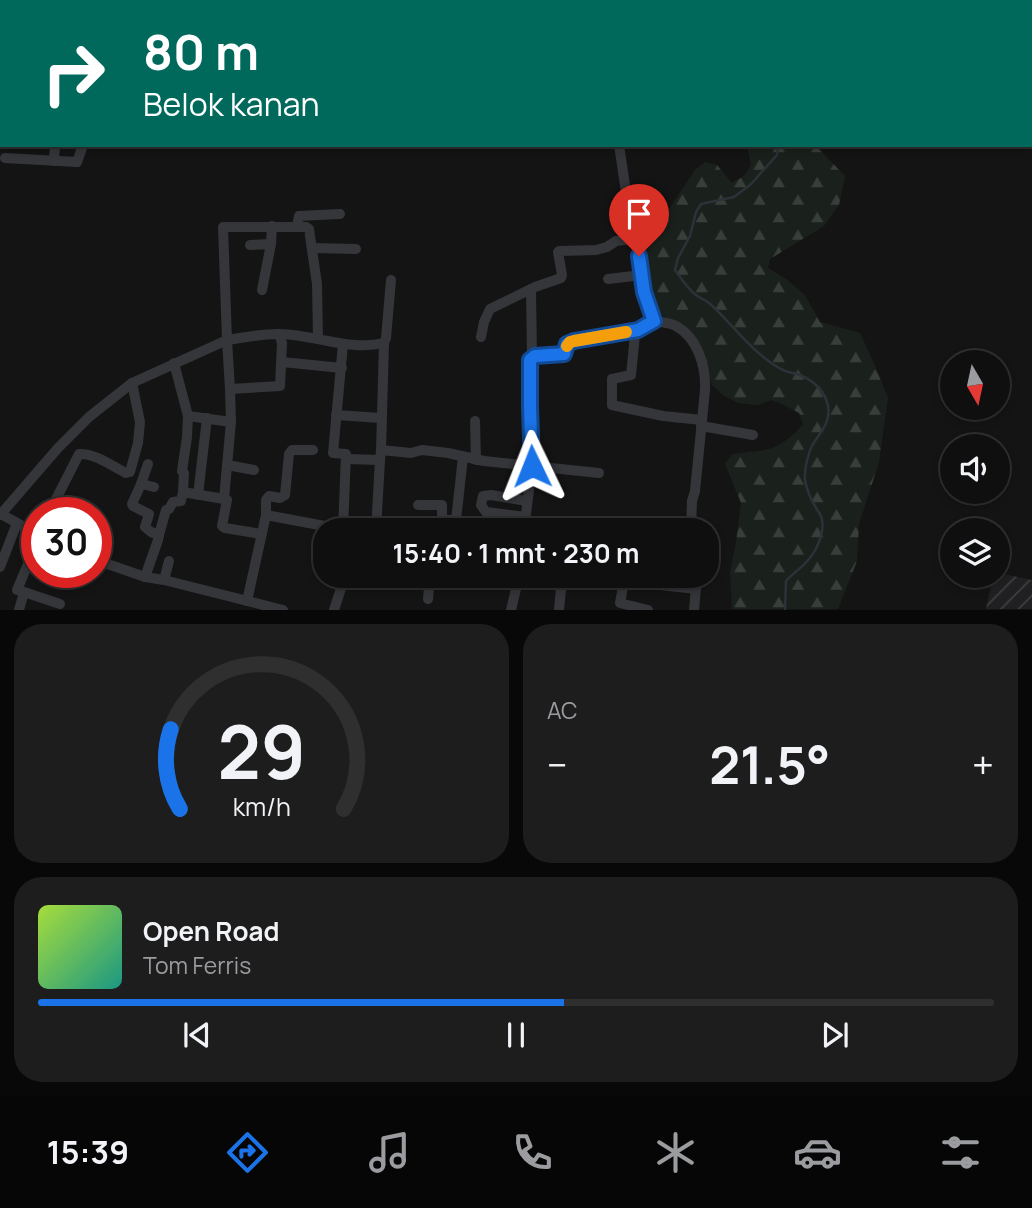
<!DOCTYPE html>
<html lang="id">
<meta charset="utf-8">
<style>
:root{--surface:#0f0f10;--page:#1d1d1e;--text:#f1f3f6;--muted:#9b9c9f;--line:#2f2f30;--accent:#1a73e8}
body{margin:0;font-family:Manrope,sans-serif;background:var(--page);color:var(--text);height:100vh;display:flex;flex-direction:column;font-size:26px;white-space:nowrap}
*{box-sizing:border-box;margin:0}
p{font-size:23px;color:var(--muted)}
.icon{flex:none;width:38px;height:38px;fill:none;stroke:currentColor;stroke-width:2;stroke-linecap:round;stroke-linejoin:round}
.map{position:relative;height:610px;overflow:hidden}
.drawer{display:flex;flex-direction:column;gap:14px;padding:14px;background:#080809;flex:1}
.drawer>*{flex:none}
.top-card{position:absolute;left:0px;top:0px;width:1032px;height:147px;box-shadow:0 4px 10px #0003,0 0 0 2px var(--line);background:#00695c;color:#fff;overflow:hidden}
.needle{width:46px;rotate:171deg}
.fabs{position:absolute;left:940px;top:350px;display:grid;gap:14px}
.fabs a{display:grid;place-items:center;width:70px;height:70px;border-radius:50%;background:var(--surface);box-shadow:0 4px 10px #0003,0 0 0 2px var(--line);font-size:35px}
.speed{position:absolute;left:21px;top:497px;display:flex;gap:14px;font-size:35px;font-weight:700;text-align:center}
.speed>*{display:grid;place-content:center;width:91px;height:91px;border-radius:50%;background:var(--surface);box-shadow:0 4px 10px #0003,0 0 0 2px var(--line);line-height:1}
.speed .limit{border:10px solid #d22;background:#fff;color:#111}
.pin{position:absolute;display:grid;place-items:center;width:60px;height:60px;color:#fff;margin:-72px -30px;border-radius:50% 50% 50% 0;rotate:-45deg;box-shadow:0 0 7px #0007}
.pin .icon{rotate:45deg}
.me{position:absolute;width:77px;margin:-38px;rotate:358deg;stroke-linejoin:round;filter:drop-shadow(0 0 5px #0008)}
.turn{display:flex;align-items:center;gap:24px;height:147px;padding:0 28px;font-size:32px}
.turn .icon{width:91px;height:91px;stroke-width:2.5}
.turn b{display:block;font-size:49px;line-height:60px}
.big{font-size:52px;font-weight:700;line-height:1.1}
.drawer .tile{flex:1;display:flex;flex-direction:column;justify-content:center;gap:10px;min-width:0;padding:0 24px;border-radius:28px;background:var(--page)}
.drawer .dial{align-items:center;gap:0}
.dial svg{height:182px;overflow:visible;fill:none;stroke:var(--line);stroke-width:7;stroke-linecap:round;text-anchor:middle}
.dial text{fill:var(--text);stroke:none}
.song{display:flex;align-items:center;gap:21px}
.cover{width:84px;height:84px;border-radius:10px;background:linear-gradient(135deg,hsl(80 70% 55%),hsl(170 70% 35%))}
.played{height:7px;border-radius:4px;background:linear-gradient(90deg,var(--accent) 55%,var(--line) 55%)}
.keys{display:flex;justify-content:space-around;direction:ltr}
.heat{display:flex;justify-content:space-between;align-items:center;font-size:38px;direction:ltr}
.drawer .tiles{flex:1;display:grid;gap:14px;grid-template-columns:1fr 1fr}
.tile:last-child{grid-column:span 2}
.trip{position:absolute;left:313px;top:518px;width:406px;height:70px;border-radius:28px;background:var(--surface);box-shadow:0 4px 10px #0003,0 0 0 2px var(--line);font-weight:700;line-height:70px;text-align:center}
.tab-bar{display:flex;height:112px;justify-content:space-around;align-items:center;background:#060606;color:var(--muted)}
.tab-bar .icon{width:49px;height:49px}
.tab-bar .selected{color:var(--accent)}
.tab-bar b{font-size:32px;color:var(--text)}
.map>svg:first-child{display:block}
.industrial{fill:url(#industrial-furrows)}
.forest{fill:url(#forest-firs)}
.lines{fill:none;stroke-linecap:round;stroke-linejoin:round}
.stream{stroke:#2b3238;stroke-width:2.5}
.minor{stroke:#35363a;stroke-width:10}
.route-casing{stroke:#114b97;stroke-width:18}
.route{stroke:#1a73e8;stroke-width:12}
.slow{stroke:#f59e0b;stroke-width:12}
</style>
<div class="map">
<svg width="1032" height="610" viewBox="0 0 1032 610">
<defs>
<pattern id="industrial-furrows" width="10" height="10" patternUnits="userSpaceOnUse" patternTransform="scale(1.75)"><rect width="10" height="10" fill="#202022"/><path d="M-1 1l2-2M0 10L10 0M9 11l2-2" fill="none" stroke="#3d3e40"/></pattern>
<pattern id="forest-firs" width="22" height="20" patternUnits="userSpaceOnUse" patternTransform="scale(1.75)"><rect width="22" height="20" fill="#1a201b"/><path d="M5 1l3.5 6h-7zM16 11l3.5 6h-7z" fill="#383e3a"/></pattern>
</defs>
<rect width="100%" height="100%" fill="#141415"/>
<path class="industrial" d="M998,573l34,7v29h-46l7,-33h5z"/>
<path class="forest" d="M747,145h68l30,31 -6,29 -15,21 -54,33 -2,9 18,11 19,16 15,27 40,11 16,35 12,30 -9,64 -20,62 -2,37 -19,48h-106l-2,-37 6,-30 5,-39 -16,-39 7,-10c34,-4 48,-2 71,-30l-4,-11 -17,-9 -11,-4 -13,5 -20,-2 -15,-8 -11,-10 -11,-40 -19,-20 -19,-9 -13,-21 -5,-50 50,-75 10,-8 12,3 15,18 12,-7 7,-11z"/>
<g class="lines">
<g class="stream">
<path d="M636,0l2,2"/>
<path d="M778,145l-1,10 -26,29 -17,13 -33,7 -5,8 -6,24 -12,22 -3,12c6,8 12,18 21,25 4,3 9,5 13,8 24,21 46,54 76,68 5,2 10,2 15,4 14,6 25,16 28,31 3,16 -7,25 -15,38 -5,9 -9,26 -8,36 2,13 8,24 15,34 7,12 -2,35 -11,45 -6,8 -16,14 -23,22l-1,29"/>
</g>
<g class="minor">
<path d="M70,0l1,2"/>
<path d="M131,0v2"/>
<path d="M552,0l1,2"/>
<path d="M7,2l5,-2"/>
<path d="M184,2l5,-2"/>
<path d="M224,2v-2"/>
<path d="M0,61h2"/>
<path d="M0,126l2,-4"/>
<path d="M619,145l14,94 3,5 8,48 10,29c7,1 16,2 22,5 22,12 30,41 29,64l-10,101 -3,10 -1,29"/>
<path d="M5,158l72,4 6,-17"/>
<path d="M54,161l1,-16"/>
<path d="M297,227l2,-11 41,-2"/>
<path d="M250,245l21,-1"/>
<path d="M313,248l43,1"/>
<path d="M608,279l34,-4"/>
<path d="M531,289l1,68"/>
<path d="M262,290l9,-46 1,-18"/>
<path d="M654,321l-16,9 -3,5 -4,40 -19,4v26l51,11 39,4"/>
<path d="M481,337l3,-15 6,-13 45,-22 26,-9 1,-3 -4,-23 1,-1 37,-1 11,-3 9,-6 17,-2"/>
<path d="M318,338l-1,-54 -8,-55 -3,-2h-83l4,113c17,-2 36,-7 54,-6 34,1 69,17 103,9l2,-5 5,-58"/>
<path d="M282,362l60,6"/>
<path d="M174,363l14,53 43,6"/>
<path d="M336,415l45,3"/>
<path d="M475,421l1,39"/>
<path d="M701,426l52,9"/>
<path d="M381,450l3,-107"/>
<path d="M346,459l34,1 1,-10 30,3 11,-3 26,3 36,8 115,12"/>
<path d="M227,465l27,5"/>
<path d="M141,484l7,-20"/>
<path d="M183,492l1,-19 -2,-2 5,-34 1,-21"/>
<path d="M198,495l9,-77"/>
<path d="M418,505h24v12l1,3h13l7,-63"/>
<path d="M49,513l30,-59c16,-1 33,12 47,19l4,-1 8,-29 2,-21 -8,-39"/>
<path d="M1,514l57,-66 31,-31 43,-34 95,-43 3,49"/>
<path d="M0,515l1,-1 36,20"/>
<path d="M266,515l80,15"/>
<path d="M525,517l-39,-5 -5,-7 2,-9 8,-1 36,6"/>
<path d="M456,520l52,10"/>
<path d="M343,530l3,-76 -13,-1 10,-109"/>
<path d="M376,530l4,-70"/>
<path d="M524,530l8,-64 -2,-59v-47l5,-4 29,-2 3,-10 7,-3 64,-11"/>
<path d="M261,534l-36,-6 -3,-2 5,-26 -3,-1 7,-77 -1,-33 50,-3 2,-43 -3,-9"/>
<path d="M159,535l7,-25 3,-1 4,-7 8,-1 2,-9 41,7"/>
<path d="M96,560l49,17 19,3 119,30"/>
<path d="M0,567l17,-44"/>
<path d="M145,577l13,-37 1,-5 -8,-3 -6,-5 4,-13 -16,-8 -1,-2 9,-20 13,3"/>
<path d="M68,578l2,-6"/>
<path d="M164,580l5,-19"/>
<path d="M395,584l1,-8"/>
<path d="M17,590l11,-26"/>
<path d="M428,599l2,-23"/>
<path d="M247,601l19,-86v-15l3,-4 11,2 5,-3 4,-41 3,-4h21"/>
<path d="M19,610l5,-18 36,12"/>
<path d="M334,610l11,-34"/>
<path d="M511,610l8,-34"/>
<path d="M559,610l3,-32"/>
<path d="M648,610l-28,-7 4,-22 72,8"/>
<path d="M694,610l3,-34"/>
</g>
</g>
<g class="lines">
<g class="route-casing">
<path id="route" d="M532,466l-2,-59v-47l5,-4 29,-2 3,-10 7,-3 64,-11 16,-9 -10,-29 -5,-36"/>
</g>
<use href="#route" class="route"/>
<path class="slow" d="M567,346l3,-4 4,-1 52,-9"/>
</g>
</svg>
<div class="fabs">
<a><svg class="needle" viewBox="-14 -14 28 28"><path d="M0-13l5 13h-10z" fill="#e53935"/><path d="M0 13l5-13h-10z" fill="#9b9c9f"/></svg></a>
<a><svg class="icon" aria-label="sound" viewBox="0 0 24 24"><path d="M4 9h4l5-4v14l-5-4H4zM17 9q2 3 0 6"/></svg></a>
<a><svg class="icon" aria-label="layers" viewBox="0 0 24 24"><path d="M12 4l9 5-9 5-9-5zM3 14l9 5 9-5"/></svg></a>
</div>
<div class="speed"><div class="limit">30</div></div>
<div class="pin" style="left:639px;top:256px;background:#d93025"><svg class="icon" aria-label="arrive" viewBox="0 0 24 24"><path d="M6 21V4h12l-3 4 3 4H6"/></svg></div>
<svg class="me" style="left:532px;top:466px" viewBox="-20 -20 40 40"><path d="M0-17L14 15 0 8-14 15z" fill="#1a73e8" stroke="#fff" stroke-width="4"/></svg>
<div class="trip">15:40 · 1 mnt · 230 m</div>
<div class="top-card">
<div class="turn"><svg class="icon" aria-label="right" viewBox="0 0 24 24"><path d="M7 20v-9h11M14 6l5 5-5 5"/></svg><div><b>80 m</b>Belok kanan</div></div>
</div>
</div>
<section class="drawer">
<div class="tiles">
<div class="tile dial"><svg viewBox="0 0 100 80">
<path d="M14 69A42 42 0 1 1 86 69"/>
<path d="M14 69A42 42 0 0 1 10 34" stroke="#1a73e8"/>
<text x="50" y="56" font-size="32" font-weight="700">29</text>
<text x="50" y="72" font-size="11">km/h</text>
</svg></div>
<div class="tile"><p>AC</p>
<div class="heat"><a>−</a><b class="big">21.5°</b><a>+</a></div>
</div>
<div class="tile">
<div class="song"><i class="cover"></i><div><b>Open Road</b><p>Tom Ferris</p></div></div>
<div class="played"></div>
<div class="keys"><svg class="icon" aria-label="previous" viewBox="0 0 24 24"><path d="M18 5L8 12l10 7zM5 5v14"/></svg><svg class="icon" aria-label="pause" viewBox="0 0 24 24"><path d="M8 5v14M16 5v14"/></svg><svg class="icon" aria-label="next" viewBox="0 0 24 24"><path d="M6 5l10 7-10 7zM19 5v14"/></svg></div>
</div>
</div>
</section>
<nav class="tab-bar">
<b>15:39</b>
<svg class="icon selected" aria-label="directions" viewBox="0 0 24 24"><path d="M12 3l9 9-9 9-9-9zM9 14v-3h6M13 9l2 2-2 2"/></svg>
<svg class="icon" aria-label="music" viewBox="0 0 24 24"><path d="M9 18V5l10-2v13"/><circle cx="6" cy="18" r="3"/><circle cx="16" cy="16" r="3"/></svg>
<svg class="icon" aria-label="phone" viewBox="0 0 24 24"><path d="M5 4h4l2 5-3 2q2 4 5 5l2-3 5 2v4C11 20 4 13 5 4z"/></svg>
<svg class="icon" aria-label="climate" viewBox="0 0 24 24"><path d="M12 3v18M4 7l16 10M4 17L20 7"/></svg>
<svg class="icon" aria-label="car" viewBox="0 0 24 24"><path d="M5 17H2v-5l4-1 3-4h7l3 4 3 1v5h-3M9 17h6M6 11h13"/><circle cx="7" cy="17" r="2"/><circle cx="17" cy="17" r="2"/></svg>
<svg class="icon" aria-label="filters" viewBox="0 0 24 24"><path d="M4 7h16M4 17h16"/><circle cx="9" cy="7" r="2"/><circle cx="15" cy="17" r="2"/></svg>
</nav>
